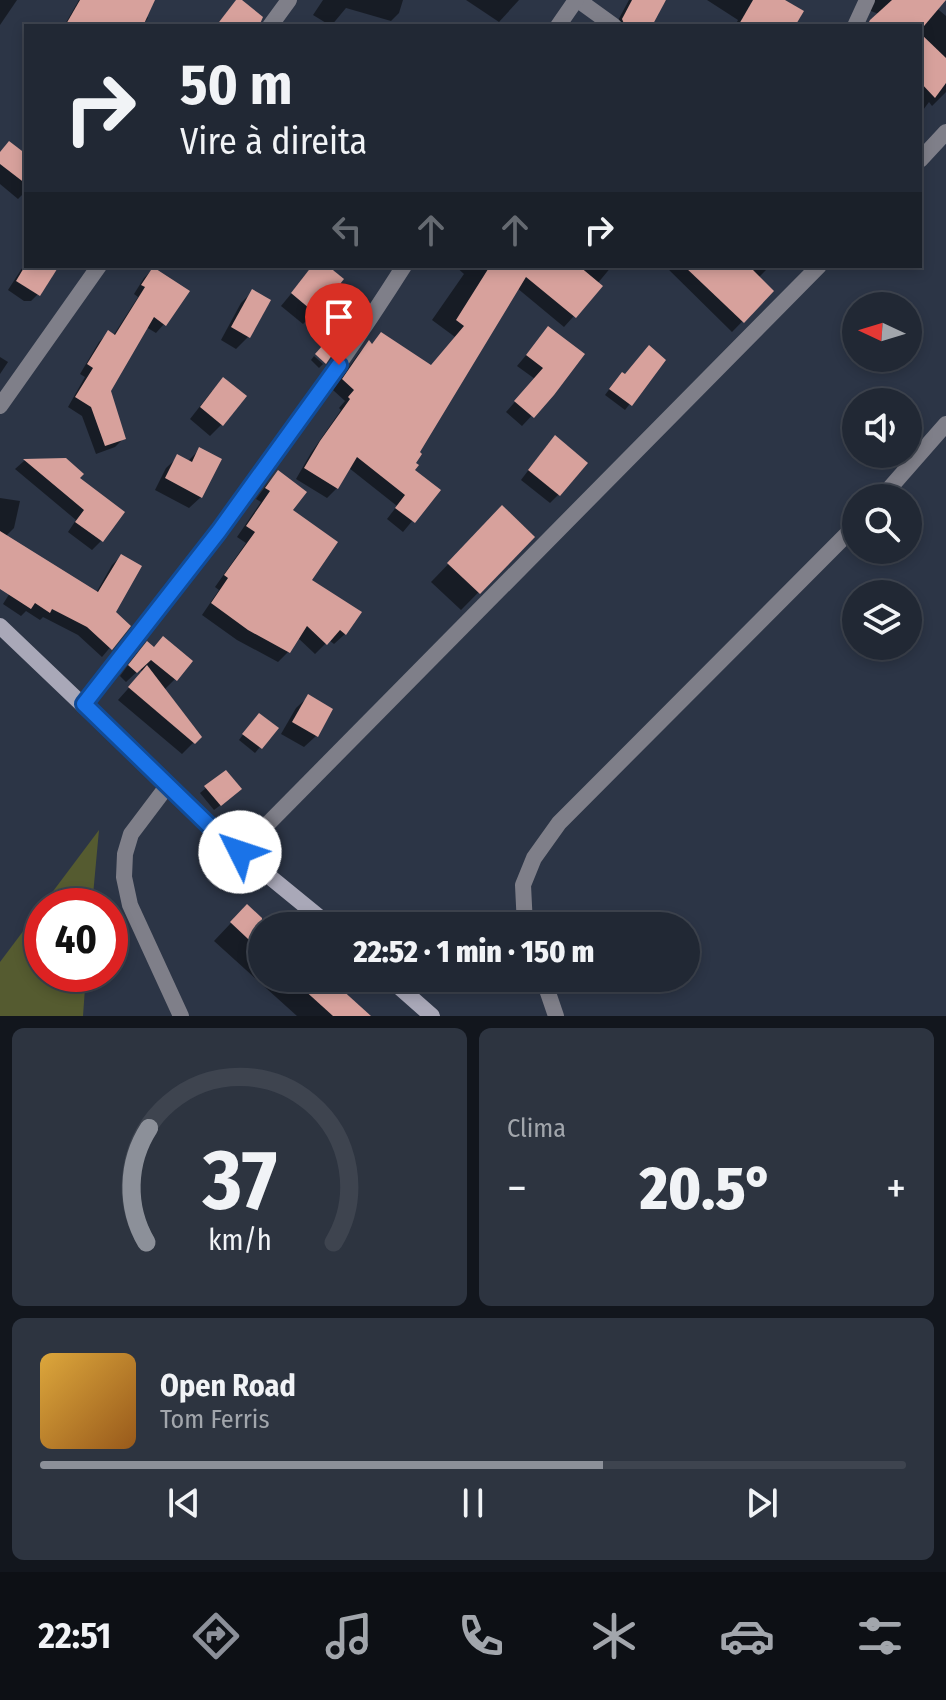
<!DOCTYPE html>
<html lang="pt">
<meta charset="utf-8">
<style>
:root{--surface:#212834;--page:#2d3440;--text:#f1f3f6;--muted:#a2a6ac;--line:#3e444f;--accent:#8c9099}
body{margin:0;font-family:"Fira Sans Condensed",sans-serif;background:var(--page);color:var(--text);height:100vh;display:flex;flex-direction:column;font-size:30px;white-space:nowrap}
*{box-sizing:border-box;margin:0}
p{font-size:26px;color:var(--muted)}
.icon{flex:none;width:44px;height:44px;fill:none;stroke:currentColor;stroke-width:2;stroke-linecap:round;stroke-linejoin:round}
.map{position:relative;height:1016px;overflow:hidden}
.side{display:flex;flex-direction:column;gap:12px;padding:12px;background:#12161d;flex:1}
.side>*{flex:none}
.banner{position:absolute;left:24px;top:24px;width:898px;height:244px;border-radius:0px;box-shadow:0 4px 12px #0003,0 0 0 2px var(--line);background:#212834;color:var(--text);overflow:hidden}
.needle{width:52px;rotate:274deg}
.tools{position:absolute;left:842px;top:292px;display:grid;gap:16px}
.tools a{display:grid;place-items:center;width:80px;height:80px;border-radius:50%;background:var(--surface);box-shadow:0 4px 12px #0003,0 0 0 2px var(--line);font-size:40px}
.speed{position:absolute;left:24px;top:888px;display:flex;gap:16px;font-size:40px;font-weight:700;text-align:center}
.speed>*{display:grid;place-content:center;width:104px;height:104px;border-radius:50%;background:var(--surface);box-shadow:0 4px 12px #0003,0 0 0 2px var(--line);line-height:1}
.speed .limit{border:12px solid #d22;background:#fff;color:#111}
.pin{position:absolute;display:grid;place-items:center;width:68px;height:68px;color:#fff;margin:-82px -34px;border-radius:50% 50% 50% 0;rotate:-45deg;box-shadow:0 0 8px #0007}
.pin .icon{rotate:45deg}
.me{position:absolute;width:88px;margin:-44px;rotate:311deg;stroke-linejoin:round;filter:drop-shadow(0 0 6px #0008)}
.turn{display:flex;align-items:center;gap:28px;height:168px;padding:0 24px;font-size:36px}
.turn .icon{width:104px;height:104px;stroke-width:2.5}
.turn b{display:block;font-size:56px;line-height:68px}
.lanes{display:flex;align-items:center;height:76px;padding:0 24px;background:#0003;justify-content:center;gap:40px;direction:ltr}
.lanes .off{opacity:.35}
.big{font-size:60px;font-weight:800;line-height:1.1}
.side .tile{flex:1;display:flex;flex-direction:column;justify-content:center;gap:12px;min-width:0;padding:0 28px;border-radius:12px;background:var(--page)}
.side .dial{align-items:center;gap:0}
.dial svg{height:208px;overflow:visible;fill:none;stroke:var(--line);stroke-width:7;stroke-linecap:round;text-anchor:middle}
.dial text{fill:var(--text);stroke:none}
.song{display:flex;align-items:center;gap:24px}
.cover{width:96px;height:96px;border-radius:12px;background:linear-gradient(135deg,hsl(40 70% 55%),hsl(30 70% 35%))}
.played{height:8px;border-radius:4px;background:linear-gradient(90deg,var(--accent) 65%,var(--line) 65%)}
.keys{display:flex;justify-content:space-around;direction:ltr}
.heat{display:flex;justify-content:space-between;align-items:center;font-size:44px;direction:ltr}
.side .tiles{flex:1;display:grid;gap:12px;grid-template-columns:1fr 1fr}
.tile:last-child{grid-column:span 2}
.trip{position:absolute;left:248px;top:912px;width:452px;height:80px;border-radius:40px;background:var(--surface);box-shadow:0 4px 12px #0003,0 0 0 2px var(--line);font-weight:800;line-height:80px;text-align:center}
.menu{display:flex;height:128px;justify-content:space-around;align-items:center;background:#0d1015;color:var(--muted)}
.menu .icon{width:56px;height:56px}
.menu .active{color:var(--accent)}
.menu b{font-size:36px;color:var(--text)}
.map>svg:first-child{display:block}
.green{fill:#555b30}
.shadow{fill:#0007}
.building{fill:#d7a19c}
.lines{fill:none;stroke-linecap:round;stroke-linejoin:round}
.street{stroke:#7f7f89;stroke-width:16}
.secondary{stroke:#a9a8b8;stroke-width:16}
.route-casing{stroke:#114b97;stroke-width:20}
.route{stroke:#1a73e8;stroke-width:14}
</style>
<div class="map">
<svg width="946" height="1016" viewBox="0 0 946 1016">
<rect width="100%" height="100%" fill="#2c3546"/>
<path class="green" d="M99,830l-7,76h-50v68h44l-3,42h-83v-54z"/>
<g class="shadow">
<path d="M0,0h17l-17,25z"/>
<path d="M79,0h74l-7,16 2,2 -6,8h-78z"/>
<path d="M323,0h80l-4,13 -8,8 -45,-13 -15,18 -18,-11z"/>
<path d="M466,0h53l-20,22z"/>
<path d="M629,0h37l-16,26h-35z"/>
<path d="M707,0h73l15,26h-60l3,-6z"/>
<path d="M862,0h65l19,16v76l-14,14 -3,-4 -9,12v-88h-53l12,-12 -11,-4z"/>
<path d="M0,153l26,3v35l-8,8 -18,-15z"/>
<path d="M26,262v4h30l-15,25 -10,10h-7l-16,-11z"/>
<path d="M314,266h11l-10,46 -12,12 -22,-18z"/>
<path d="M455,266h157l-15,18 3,3 -36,40 -47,-39 -100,165 -5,17 26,20 -35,42 -16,-13 10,-13 -48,-38 -12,20 -10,10 -31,-19 15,-26 30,-43 -2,-2 6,-7 -12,-11 26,-37 10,-10 2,2 10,-11 49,33 25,-30 -23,-17 32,-46z"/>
<path d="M665,266h105l-12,12 14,13 -40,41z"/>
<path d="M153,269l11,55 -8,9 -10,-6 -38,64 16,47 -9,9 -19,7 -14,-38 -14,-9 17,-30 -5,-3 19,-32 9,-9 5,3 25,-39 -4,-3 10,-16z"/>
<path d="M253,291l16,10 -21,36 -12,12 -15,-9 20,-37z"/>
<path d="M548,329l4,65 -30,32 -16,-14 29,-33 -18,-13z"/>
<path d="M314,356l9,8 -4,4 -8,-8z"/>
<path d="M0,357l8,5 -8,12z"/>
<path d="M664,360l-39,50 -20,-15 12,-16z"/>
<path d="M212,391l10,33 -12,12 -20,-17z"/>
<path d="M546,447l13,47 -9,9 -29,-23z"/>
<path d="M199,450l2,47 -12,11 -34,-18 11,-22 12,-11 9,5z"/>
<path d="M65,460l36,81 -9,9 -24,-18 8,-12 -61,-51 9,-8z"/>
<path d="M278,473l13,38 18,70 50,32 -14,21 -11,10 -5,-4 -14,14 -18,-17 -9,15 -10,10 -41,-22 -35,-25 17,-25 -4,-3 31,-44 -9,-6 24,-35 -5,-3 11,-15z"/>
<path d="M0,498l20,3 -6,27 -10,10 -4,-1z"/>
<path d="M485,526l48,11 -72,73 -30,-28z"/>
<path d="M121,556l-7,57 14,13 -26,31 -24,-22 -35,-18 -3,3 -14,-9 -5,5 -18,-12 25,-40 68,29 16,-28z"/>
<path d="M153,649l22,30 -12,12 36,46 -17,17 -64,-54 25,-28 -3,-3 -14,13 -6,-6 17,-23z"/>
<path d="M308,697l8,39 -12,11 -23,-13 15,-26z"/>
<path d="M254,720l22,8 -21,25 -16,-13z"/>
<path d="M206,788l28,7 -20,15 -14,-17z"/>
<path d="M247,906l21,20h-6v52h64l42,38h-71l-83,-75z"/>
</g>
<g class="building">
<path d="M80,0h75l-12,26h-78z"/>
<path d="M236,0h6l21,17 -4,9h-43z"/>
<path d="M632,0h34l-14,26h-27l-3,-7z"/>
<path d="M753,0h32l19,11 -9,15h-57z"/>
<path d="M892,0h54l-22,26h-57l3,-6z"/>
<path d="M920,33l26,25v25l-11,15 -15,-16z"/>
<path d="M9,141l17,13v30l-26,-20v-12z"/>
<path d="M25,266h34l-19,30 -24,-15z"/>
<path d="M312,266h16l16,13 -28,35 -25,-21z"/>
<path d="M490,266h89l24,20 -27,32 -50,-41 -106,175 2,2 -6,9 3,2 -4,5 26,20 -26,33 -20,-15 10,-13 -48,-38 -19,32 -34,-21 16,-27 30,-42 -2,-2 6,-7 -12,-11 27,-39 3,4 9,-12 50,33 33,-39 -8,-6z"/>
<path d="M684,266h65l25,25 -30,32z"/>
<path d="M153,267l37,24 -24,35 -12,-9 -43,74 15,48 -21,7 -14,-39 -16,-10 18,-29 -6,-4 21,-34 7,5 30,-48 -4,-2z"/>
<path d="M252,289l19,11 -21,38 -19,-11z"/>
<path d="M346,319l6,6 -26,39 -11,-10z"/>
<path d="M548,326l37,28 -31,41 -20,23 -20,-17 29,-33 -17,-13z"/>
<path d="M649,345l17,15 -34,46 -23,-17 13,-17 3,2z"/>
<path d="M223,377l24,19 -24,30 -23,-19z"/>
<path d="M555,435l33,28 -28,33 -32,-26z"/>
<path d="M199,447l23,12 -20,39 -37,-20 12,-24 15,8z"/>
<path d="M66,458l18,16 -4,4 45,34 -22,30 -28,-20 9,-12 -61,-51z"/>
<path d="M278,470l29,22 -14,18 45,32 -26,38 50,32 -16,23 -6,-5 -13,15 -20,-19 -17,27 -42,-23 -37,-27 17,-25 -4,-3 31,-43 -9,-6 24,-35 -5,-3z"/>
<path d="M502,505l33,32 -55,57 -33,-31z"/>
<path d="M0,531l98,61 23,-38 21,12 -26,46 15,14 -19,24 -25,-23 -35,-18 -2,4 -15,-10 -4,6 -31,-20z"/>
<path d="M163,636l30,25 -16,20 -26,-21 -14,13 -9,-8 19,-24 7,6z"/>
<path d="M147,665l55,72 -7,7 -67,-57z"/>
<path d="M308,694l25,15 -15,28 -26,-15z"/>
<path d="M259,713l20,15 -17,21 -20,-15z"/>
<path d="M226,770l16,19 -21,17 -17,-20z"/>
<path d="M247,904l15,14v34l-32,-30z"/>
<path d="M291,978h38l42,38h-38z"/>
</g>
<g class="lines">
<g class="street">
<path d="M578,0l36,26"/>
<path d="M270,26l19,-26"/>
<path d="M558,26l18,-26"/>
<path d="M855,26l12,-26"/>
<path d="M920,160l26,-28"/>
<path d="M0,406l99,-140"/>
<path d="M881,498l65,-74"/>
<path d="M84,704c111,-143 223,-285 320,-438"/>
<path d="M168,785l-37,49 -6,20 -1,23 6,28 51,111"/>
<path d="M240,852l579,-586"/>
<path d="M525,926l-2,-41 11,-27 25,-35 297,-298"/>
<path d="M543,978l13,38"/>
</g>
<g class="secondary">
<path d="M0,626l221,211 109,89"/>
<path d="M389,978l43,38"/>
</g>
</g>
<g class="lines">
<g class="route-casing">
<path id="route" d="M240,852l-19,-15 -137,-133 135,-173 120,-166"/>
</g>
<use href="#route" class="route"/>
</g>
</svg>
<div class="tools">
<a><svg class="needle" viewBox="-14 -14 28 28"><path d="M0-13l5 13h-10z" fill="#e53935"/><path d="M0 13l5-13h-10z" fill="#a2a6ac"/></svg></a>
<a><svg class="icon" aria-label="sound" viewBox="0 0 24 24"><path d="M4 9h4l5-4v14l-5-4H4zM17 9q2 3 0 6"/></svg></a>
<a><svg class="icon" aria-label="search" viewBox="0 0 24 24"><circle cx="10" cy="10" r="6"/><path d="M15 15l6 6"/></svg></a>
<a><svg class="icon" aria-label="layers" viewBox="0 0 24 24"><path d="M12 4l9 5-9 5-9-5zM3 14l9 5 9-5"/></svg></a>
</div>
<div class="speed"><div class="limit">40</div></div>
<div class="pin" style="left:339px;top:365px;background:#d93025"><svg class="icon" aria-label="arrive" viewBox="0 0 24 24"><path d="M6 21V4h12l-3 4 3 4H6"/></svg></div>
<svg class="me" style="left:240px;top:852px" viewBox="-20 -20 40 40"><circle r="19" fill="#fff"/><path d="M0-13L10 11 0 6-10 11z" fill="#1a73e8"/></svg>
<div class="trip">22:52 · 1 min · 150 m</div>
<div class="banner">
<div class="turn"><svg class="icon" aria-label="right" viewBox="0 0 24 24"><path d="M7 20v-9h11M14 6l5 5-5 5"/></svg><div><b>50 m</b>Vire à direita</div></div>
<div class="lanes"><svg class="icon off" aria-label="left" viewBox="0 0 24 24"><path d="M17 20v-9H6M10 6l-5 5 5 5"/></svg><svg class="icon off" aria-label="ahead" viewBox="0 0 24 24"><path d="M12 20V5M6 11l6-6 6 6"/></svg><svg class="icon off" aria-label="ahead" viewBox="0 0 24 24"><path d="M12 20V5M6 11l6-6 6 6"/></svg><svg class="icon" aria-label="right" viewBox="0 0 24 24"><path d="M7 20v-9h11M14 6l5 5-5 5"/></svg></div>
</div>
</div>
<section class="side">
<div class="tiles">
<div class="tile dial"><svg viewBox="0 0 100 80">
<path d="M14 69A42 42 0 1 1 86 69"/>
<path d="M14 69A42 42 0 0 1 15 25" stroke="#8c9099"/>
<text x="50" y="56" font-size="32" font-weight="700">37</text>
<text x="50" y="72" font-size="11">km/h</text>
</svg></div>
<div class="tile"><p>Clima</p>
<div class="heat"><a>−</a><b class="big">20.5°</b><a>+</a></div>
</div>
<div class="tile">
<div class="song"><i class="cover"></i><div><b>Open Road</b><p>Tom Ferris</p></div></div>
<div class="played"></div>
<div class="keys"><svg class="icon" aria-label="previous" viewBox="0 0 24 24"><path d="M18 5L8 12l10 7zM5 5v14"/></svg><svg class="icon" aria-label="pause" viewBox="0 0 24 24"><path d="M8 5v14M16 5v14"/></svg><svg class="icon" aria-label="next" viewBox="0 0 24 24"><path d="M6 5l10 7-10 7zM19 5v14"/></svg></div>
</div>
</div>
</section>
<nav class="menu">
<b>22:51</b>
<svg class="icon active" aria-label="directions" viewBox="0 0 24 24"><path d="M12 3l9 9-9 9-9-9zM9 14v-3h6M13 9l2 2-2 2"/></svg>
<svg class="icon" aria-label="music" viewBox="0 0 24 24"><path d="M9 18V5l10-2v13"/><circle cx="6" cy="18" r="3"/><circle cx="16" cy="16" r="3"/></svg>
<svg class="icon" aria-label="phone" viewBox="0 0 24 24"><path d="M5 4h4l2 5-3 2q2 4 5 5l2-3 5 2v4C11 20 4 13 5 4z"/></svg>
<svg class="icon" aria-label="climate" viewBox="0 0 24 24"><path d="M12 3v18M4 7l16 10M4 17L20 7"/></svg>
<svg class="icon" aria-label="car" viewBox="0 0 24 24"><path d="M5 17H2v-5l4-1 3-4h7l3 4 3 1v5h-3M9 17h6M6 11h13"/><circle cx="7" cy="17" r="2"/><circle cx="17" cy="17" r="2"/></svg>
<svg class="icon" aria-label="filters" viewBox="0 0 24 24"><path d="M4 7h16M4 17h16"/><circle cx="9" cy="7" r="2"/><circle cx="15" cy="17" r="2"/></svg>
</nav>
